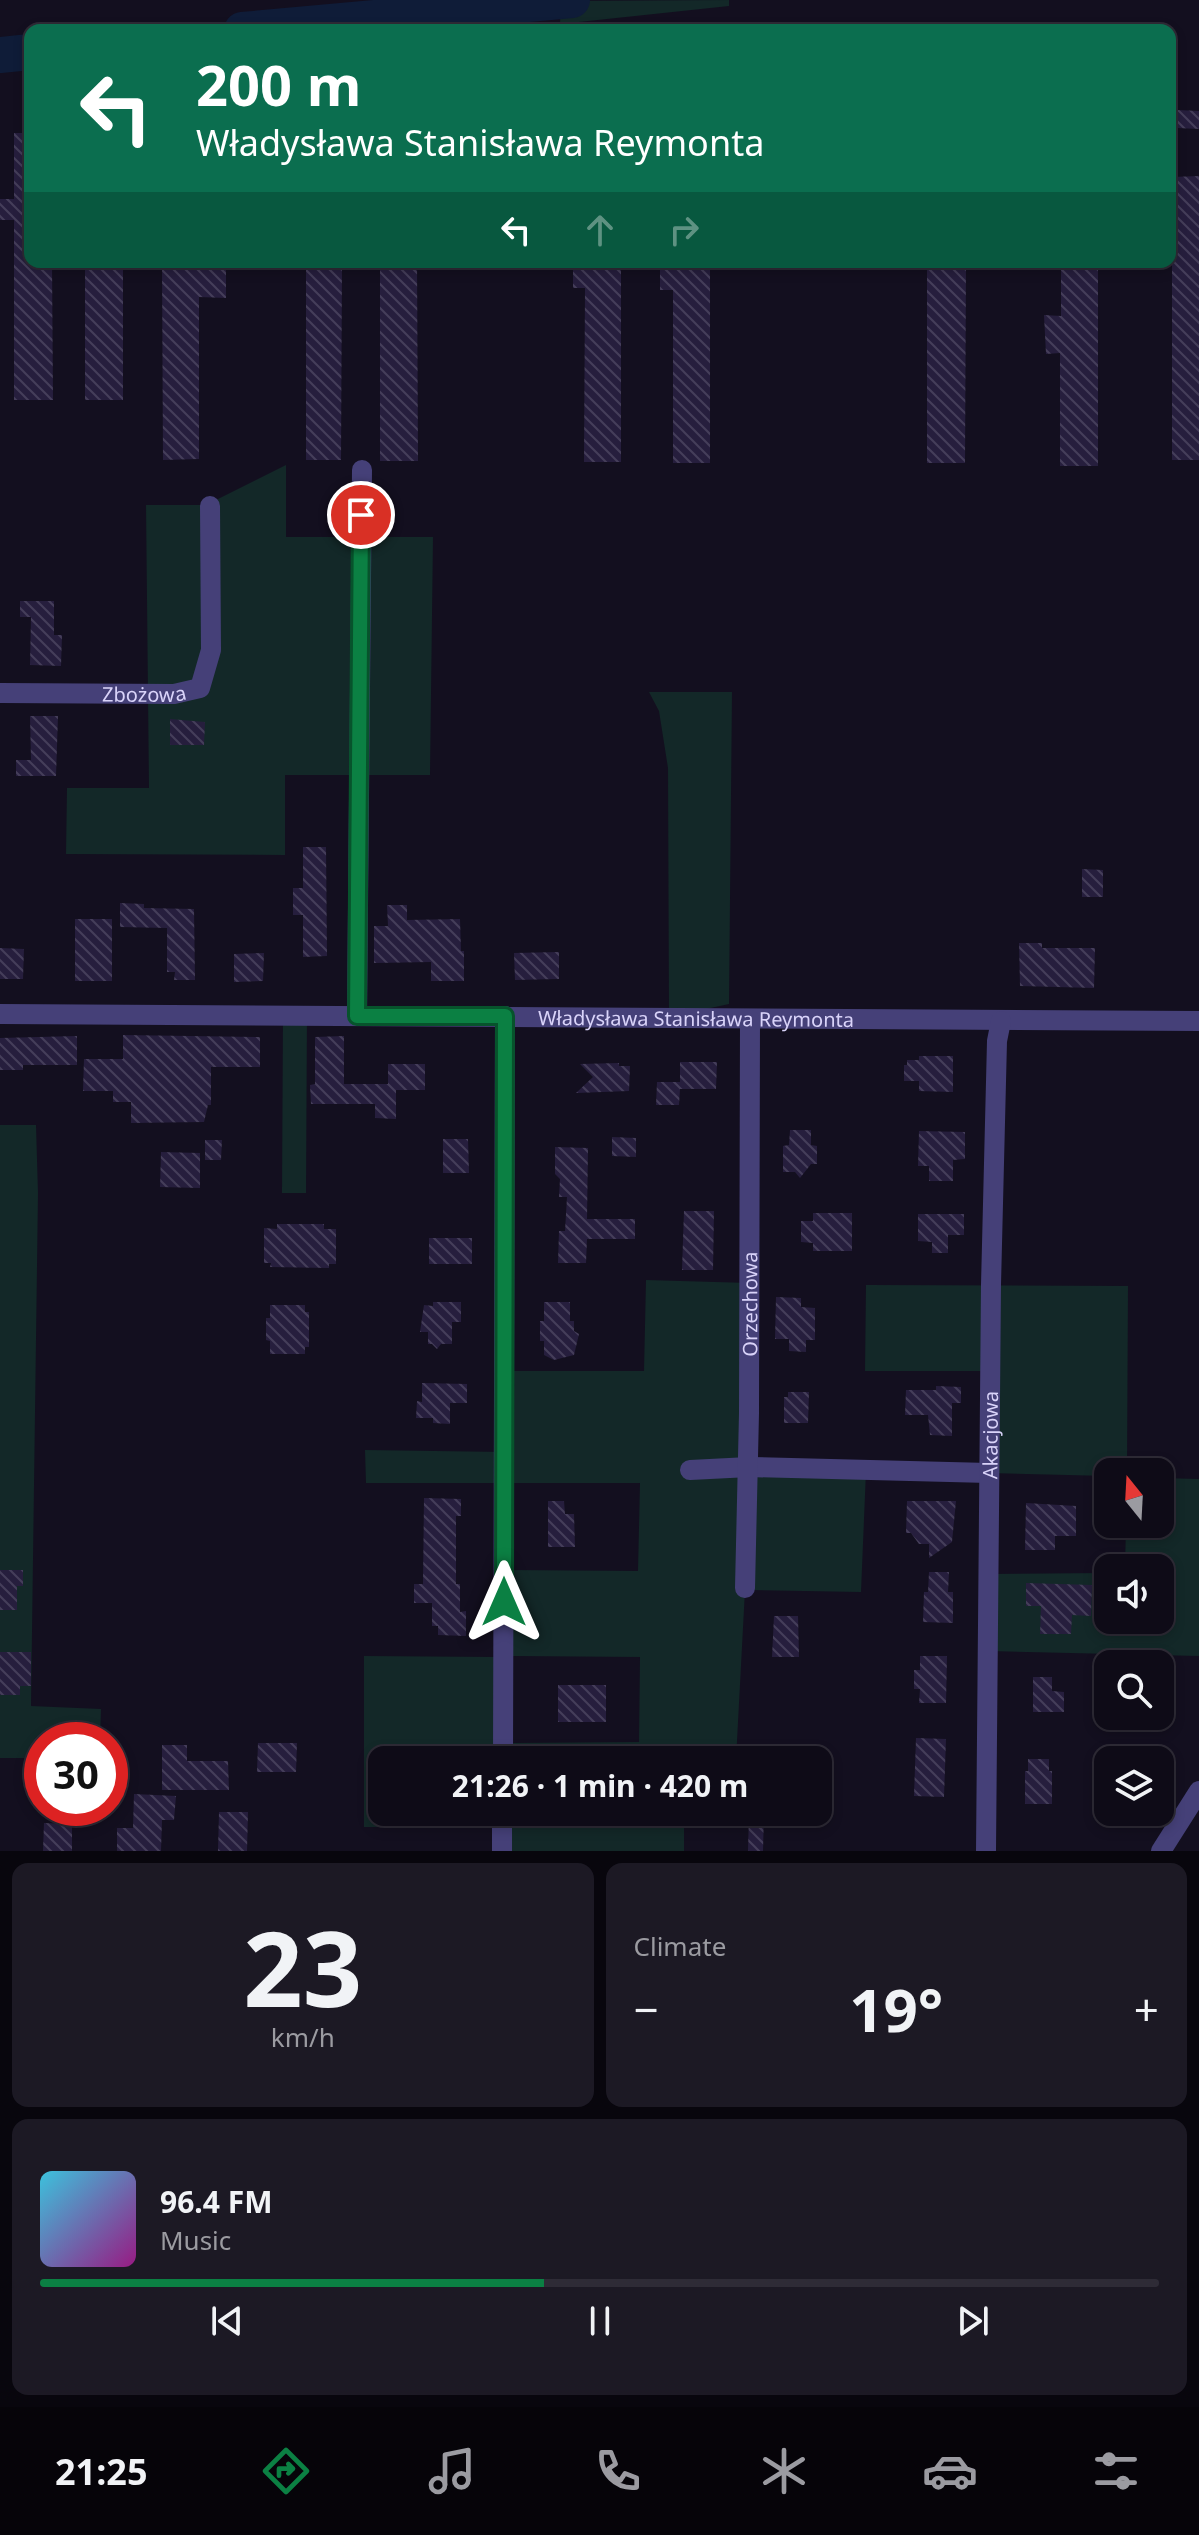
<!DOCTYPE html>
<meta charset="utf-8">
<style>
:root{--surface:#0e0b17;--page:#1c1924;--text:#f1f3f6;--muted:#9b9ba1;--line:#2e2b36;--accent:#0b8043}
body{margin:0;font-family:"Noto Sans",sans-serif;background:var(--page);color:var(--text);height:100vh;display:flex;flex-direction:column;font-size:30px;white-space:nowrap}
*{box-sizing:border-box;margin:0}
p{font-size:26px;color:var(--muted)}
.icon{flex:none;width:44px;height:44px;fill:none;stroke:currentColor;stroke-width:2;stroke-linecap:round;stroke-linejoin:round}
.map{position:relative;height:1851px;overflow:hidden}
.details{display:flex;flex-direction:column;gap:12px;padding:12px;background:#08060d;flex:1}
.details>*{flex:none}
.hud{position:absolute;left:24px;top:24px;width:1152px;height:244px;border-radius:16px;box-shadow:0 4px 12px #0003,0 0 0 2px var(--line);background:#0b6e4f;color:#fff;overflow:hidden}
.needle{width:52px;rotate:342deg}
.buttons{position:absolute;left:1094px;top:1458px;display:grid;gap:16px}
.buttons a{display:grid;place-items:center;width:80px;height:80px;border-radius:16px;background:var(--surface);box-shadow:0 4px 12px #0003,0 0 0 2px var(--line);font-size:40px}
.speed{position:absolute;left:24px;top:1722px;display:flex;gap:16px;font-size:40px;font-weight:700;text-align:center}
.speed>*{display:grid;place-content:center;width:104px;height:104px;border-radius:50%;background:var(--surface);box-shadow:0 4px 12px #0003,0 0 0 2px var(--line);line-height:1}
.speed .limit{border:12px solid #d22;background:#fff;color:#111}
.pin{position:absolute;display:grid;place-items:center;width:68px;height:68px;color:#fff;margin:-34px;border:4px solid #fff;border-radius:50%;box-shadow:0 2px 8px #0007}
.me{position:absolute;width:88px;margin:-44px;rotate:0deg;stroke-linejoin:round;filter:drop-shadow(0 0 6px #0008)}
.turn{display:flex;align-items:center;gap:28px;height:168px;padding:0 40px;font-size:36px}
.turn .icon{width:104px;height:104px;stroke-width:2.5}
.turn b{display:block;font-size:56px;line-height:68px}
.lanes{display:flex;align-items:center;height:76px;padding:0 40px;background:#0003;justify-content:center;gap:40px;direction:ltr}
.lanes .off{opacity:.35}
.big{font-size:60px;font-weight:700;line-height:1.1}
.details .card{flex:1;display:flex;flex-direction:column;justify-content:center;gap:12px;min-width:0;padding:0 28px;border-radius:16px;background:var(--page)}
.details .dial{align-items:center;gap:0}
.dial b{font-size:104px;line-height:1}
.song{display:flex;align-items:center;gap:24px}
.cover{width:96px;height:96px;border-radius:12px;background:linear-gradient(135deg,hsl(190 70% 55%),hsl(310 70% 35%))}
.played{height:8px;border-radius:4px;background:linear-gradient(90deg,var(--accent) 45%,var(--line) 45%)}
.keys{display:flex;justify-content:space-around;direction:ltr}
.heat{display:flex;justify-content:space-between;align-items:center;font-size:44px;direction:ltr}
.details .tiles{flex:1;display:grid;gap:12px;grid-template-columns:1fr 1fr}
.card:last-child{grid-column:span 2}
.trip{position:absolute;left:368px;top:1746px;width:464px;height:80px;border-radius:16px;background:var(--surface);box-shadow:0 4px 12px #0003,0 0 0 2px var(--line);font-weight:700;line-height:80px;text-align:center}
.dock{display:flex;height:128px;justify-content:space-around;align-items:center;background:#060409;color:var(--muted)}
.dock .icon{width:56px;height:56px}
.dock .current{color:var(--accent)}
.dock b{font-size:36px;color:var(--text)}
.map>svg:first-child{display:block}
.green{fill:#132828}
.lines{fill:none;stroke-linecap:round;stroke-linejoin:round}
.river{stroke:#0f1c38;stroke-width:36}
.building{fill:url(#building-back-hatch)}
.minor{stroke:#454078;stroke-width:20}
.route-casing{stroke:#07532c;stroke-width:20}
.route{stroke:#0b8043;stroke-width:14}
.labels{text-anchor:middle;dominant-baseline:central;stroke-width:8;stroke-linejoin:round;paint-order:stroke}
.street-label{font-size:20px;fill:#d9d3f9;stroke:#130f1f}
</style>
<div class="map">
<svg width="1199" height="1851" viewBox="0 0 1199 1851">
<defs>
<pattern id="building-back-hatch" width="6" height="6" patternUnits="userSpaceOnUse" patternTransform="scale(2)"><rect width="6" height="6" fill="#261e3d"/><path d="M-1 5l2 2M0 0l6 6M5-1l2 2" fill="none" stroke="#453e5a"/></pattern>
</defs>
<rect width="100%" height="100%" fill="#130f1f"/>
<g class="green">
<path d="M729,0v6l-169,18 1,-23z"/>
<path d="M286,465v72h147l-3,238h-145v80l-219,-1 1,-66h82l-3,-283h60z"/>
<path d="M649,692h83l-3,312 -60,13 -1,-249 -9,-57z"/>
<path d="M283,1015h24l-1,178h-24z"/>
<path d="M0,1125h36l2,68 -7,513 70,3 -1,31h-58v18h-42z"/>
<path d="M646,1280l104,3 -1,184 117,4 -5,121 -116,-2 -9,170h-227l2,-17 128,-1 1,-85 -127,-1 -9,-86 134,1 2,-88h-274l-1,-33 139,2v-81h140z"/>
<path d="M866,1285l262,1 -1,186h-19v4l-119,-3 1,-102h-125z"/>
<path d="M1160,1478l39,1v177l-211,-5v-77l120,-1v47h52v-52h-35l1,-44h34z"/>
<path d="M364,1656l132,1 1,103h-115v52h302v39h-182l-1,-24h-137z"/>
</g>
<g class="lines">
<g class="river">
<path d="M242,30l330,-30"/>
<path d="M0,55l30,-3"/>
</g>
</g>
<g class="building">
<path d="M1178,110l21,1v18l-22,-1z"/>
<path d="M14,133h16v129h22l1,138h-39v-180h-14v-21h14z"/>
<path d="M1199,176v284h-27v-283z"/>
<rect x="85" y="262" width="38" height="138"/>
<path d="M162,262h64v36l-27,-1v162l-36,1z"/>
<path d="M306,262h36l-1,198h-35z"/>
<path d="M380,262h37l1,199h-38z"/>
<path d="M621,262v200h-37l1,-174h-12v-25z"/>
<path d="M673,262h37v201h-37v-173h-13v-23h13z"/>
<path d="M927,262h39l-1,201h-38z"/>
<path d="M1061,262h37v204h-38v-113l-14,1 -2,-39 17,1z"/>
<path d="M20,601h34v34h8l-1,31 -31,-1 1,-48h-11z"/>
<path d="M30,716h28l-2,60h-40v-16h15z"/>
<path d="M170,719l35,3 -1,23h-34z"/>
<path d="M303,847h23l1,109 -24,1v-42h-10v-27h10z"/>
<path d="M1082,869l21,1v27h-21z"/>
<path d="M120,903l24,1v4l50,1 1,71h-21l1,-8h-8v-44l-47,-1z"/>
<path d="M387,905h20v15l53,-1 1,32h3v30h-33v-19l-57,1v-37h14z"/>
<rect x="75" y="919" width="37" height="62"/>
<path d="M1019,943h23v5h53l-1,40 -74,-2z"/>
<path d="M0,948l24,1 -1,30h-23z"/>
<path d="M559,952v27l-44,1 -1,-27z"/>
<path d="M264,953l-1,28 -29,1v-28z"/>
<path d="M123,1035l137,2v30h-49v38h-3l-4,17 -73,1v-21h-18v-11h-30l1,-32h39z"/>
<path d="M77,1036v29h-54v5h-23v-32z"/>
<path d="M344,1036v48h44v-20h37v26h-29v29l-21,-1v-14h-64l-1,-19 5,-1v-47z"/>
<path d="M919,1056h34v36l-34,-1v-10h-15v-16h3v-5h12z"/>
<path d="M680,1062h37l-1,27h-36l-1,16h-23l1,-23h23z"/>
<path d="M619,1063v3h11l-1,25 -53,2 17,-16 -13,-13z"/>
<path d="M790,1130h21v15l6,1v18h-6l-11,14 -5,-6h-12v-26l6,-1z"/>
<path d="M919,1131l46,1v27l-12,1v21h-24v-15h-11z"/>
<path d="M612,1137l24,1v19l-24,-1z"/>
<path d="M443,1139h25l1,34h-26z"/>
<path d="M205,1140h17l-1,20h-16z"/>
<path d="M555,1147l33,1 -1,71h48v20h-48l-1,24h-28l1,-32h6l2,-34h-8l1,-18 -5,-5z"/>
<path d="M161,1152l39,1v35l-40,-1z"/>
<path d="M684,1211h30l-1,59h-31z"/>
<path d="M813,1213h39v38h-39v-8l-12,-1v-21h12z"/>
<path d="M918,1214h46v21h-16v18h-16v-11l-14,-1z"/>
<path d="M277,1224h47v5h12v35h-7v4l-59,-1 1,-4h-7v-35l13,1z"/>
<rect x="429" y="1238" width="43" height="26"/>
<path d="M776,1297l25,1v9l14,1v32h-9v12l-17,-1v-12h-14z"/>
<path d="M433,1302h28v20h-9v22h-11l-4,5 -5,-5h-4v-12h-8l4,-27 9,1z"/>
<path d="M544,1302h26v19h4v10l5,3 -5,21 -20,5 -10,-5v-14h-4v-20h4z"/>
<path d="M270,1305h35v7h4v35h-4v7h-35v-13l-4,-1v-22h4z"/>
<path d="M422,1383l45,1v19h-17v21l-17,-1v-5h-17l1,-17 5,1z"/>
<path d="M936,1386l25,1v16h-9v33l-22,-1 -2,-20h-23l1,-25h30z"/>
<path d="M788,1392h21l-1,31h-24v-26h4z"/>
<path d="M424,1498l37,1v17h-5v68h4v28l6,-1v25l-28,-1v-9h-6v-23h-18v-19h9z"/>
<path d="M548,1501h16l1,13h9l1,33h-27z"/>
<path d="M907,1501h49l-4,41 -23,16v-14h-10l-8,-11h-5z"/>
<path d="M1026,1503l50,3v30h-21v14h-30z"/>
<path d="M0,1570h23v16h-6v24h-17z"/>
<path d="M929,1572h20l-1,20h5v31l-30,-1 1,-30h4z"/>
<path d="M1026,1583l66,2 -1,31 -19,-1 -1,19h-31l1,-28h-15z"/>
<path d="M774,1616h24l1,41h-27z"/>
<path d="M0,1652h31v34h-11v9h-20z"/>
<path d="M920,1656h27l-1,47h-27l1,-14h-6v-19h6z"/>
<path d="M1033,1677h19v14l12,1v20h-31z"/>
<rect x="558" y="1685" width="48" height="37"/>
<path d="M916,1738l30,1 -2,58 -30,-1z"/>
<path d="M258,1743h39l-1,29h-39z"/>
<path d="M162,1745h25v16h41l1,29h-67z"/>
<path d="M1028,1759h21v12h3v33h-27v-33h3z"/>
<path d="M134,1794l42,2 -2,24h-12l-1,31h-44v-23h16z"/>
<path d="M219,1812h29l-1,39h-29z"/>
<path d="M749,1812h15l-1,39h-15z"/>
<path d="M44,1823l28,1v27h-29z"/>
</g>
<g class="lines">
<g class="minor">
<path id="s1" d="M0,693l174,1 26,-6 11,-38 -1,-144"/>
<path id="s2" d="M0,1014l1199,7"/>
<path d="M357,1016l5,-546"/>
<path d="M690,1470l59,-3 240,6"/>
<path id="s3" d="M745,1588l4,-175 1,-393"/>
<path d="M503,1760l2,-744"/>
<path d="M502,1851v-39"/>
<path id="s4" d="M986,1851l5,-566 6,-244 4,-20"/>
<path d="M1161,1851l38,-60"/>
</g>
</g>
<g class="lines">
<g class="route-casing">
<path id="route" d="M361,515l-4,501h148l-1,586"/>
</g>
<use href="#route" class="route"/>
</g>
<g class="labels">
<g class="street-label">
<text stroke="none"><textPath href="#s1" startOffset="144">Zbożowa</textPath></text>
<text stroke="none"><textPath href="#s2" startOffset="696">Władysława Stanisława Reymonta</textPath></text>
<text stroke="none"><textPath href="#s3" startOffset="284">Orzechowa</textPath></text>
<text stroke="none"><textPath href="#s4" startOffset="416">Akacjowa</textPath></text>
</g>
</g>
</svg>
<div class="buttons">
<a><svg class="needle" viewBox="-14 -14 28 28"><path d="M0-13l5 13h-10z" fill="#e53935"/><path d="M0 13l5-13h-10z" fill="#9b9ba1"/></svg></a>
<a><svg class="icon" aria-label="sound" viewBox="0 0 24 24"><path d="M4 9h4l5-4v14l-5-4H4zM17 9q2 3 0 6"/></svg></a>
<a><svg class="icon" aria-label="search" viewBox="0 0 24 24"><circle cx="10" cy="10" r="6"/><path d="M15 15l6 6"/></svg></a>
<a><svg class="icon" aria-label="layers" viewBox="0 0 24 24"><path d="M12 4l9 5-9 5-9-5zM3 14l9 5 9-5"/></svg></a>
</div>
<div class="speed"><div class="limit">30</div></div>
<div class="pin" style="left:361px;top:515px;background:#d93025"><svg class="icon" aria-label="arrive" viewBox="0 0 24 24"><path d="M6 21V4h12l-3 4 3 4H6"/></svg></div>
<svg class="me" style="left:504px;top:1602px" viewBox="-20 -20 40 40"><path d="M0-17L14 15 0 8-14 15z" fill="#0b8043" stroke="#fff" stroke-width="4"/></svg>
<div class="trip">21:26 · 1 min · 420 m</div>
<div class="hud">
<div class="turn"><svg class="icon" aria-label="left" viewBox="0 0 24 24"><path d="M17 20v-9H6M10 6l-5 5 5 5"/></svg><div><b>200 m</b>Władysława Stanisława Reymonta</div></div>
<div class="lanes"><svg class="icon" aria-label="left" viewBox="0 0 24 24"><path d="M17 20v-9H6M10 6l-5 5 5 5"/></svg><svg class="icon off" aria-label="ahead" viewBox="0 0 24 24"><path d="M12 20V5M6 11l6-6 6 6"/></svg><svg class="icon off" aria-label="right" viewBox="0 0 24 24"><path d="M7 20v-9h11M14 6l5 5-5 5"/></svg></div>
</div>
</div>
<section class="details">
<div class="tiles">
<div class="card dial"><b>23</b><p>km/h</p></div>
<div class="card"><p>Climate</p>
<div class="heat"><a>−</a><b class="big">19°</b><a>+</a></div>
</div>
<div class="card">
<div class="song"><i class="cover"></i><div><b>96.4 FM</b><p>Music</p></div></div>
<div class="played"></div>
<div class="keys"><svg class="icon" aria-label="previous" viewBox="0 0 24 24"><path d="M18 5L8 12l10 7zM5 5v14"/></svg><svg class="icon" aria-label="pause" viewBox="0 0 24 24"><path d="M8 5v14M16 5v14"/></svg><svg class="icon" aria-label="next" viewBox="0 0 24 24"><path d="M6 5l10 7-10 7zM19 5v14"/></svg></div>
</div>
</div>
</section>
<nav class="dock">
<b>21:25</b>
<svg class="icon current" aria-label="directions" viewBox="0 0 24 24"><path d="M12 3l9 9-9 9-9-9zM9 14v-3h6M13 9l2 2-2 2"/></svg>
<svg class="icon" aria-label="music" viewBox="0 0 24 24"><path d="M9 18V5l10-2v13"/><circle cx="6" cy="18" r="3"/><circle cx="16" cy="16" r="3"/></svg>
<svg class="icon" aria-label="phone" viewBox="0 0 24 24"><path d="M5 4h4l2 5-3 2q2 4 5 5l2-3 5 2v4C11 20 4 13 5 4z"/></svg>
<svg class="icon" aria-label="climate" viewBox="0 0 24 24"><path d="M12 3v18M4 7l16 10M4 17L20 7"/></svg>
<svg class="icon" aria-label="car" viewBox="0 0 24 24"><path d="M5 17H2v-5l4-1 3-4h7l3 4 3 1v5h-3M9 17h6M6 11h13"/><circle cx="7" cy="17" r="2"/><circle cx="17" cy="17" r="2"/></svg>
<svg class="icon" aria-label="filters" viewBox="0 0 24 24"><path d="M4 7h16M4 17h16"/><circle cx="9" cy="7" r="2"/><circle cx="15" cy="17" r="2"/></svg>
</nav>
